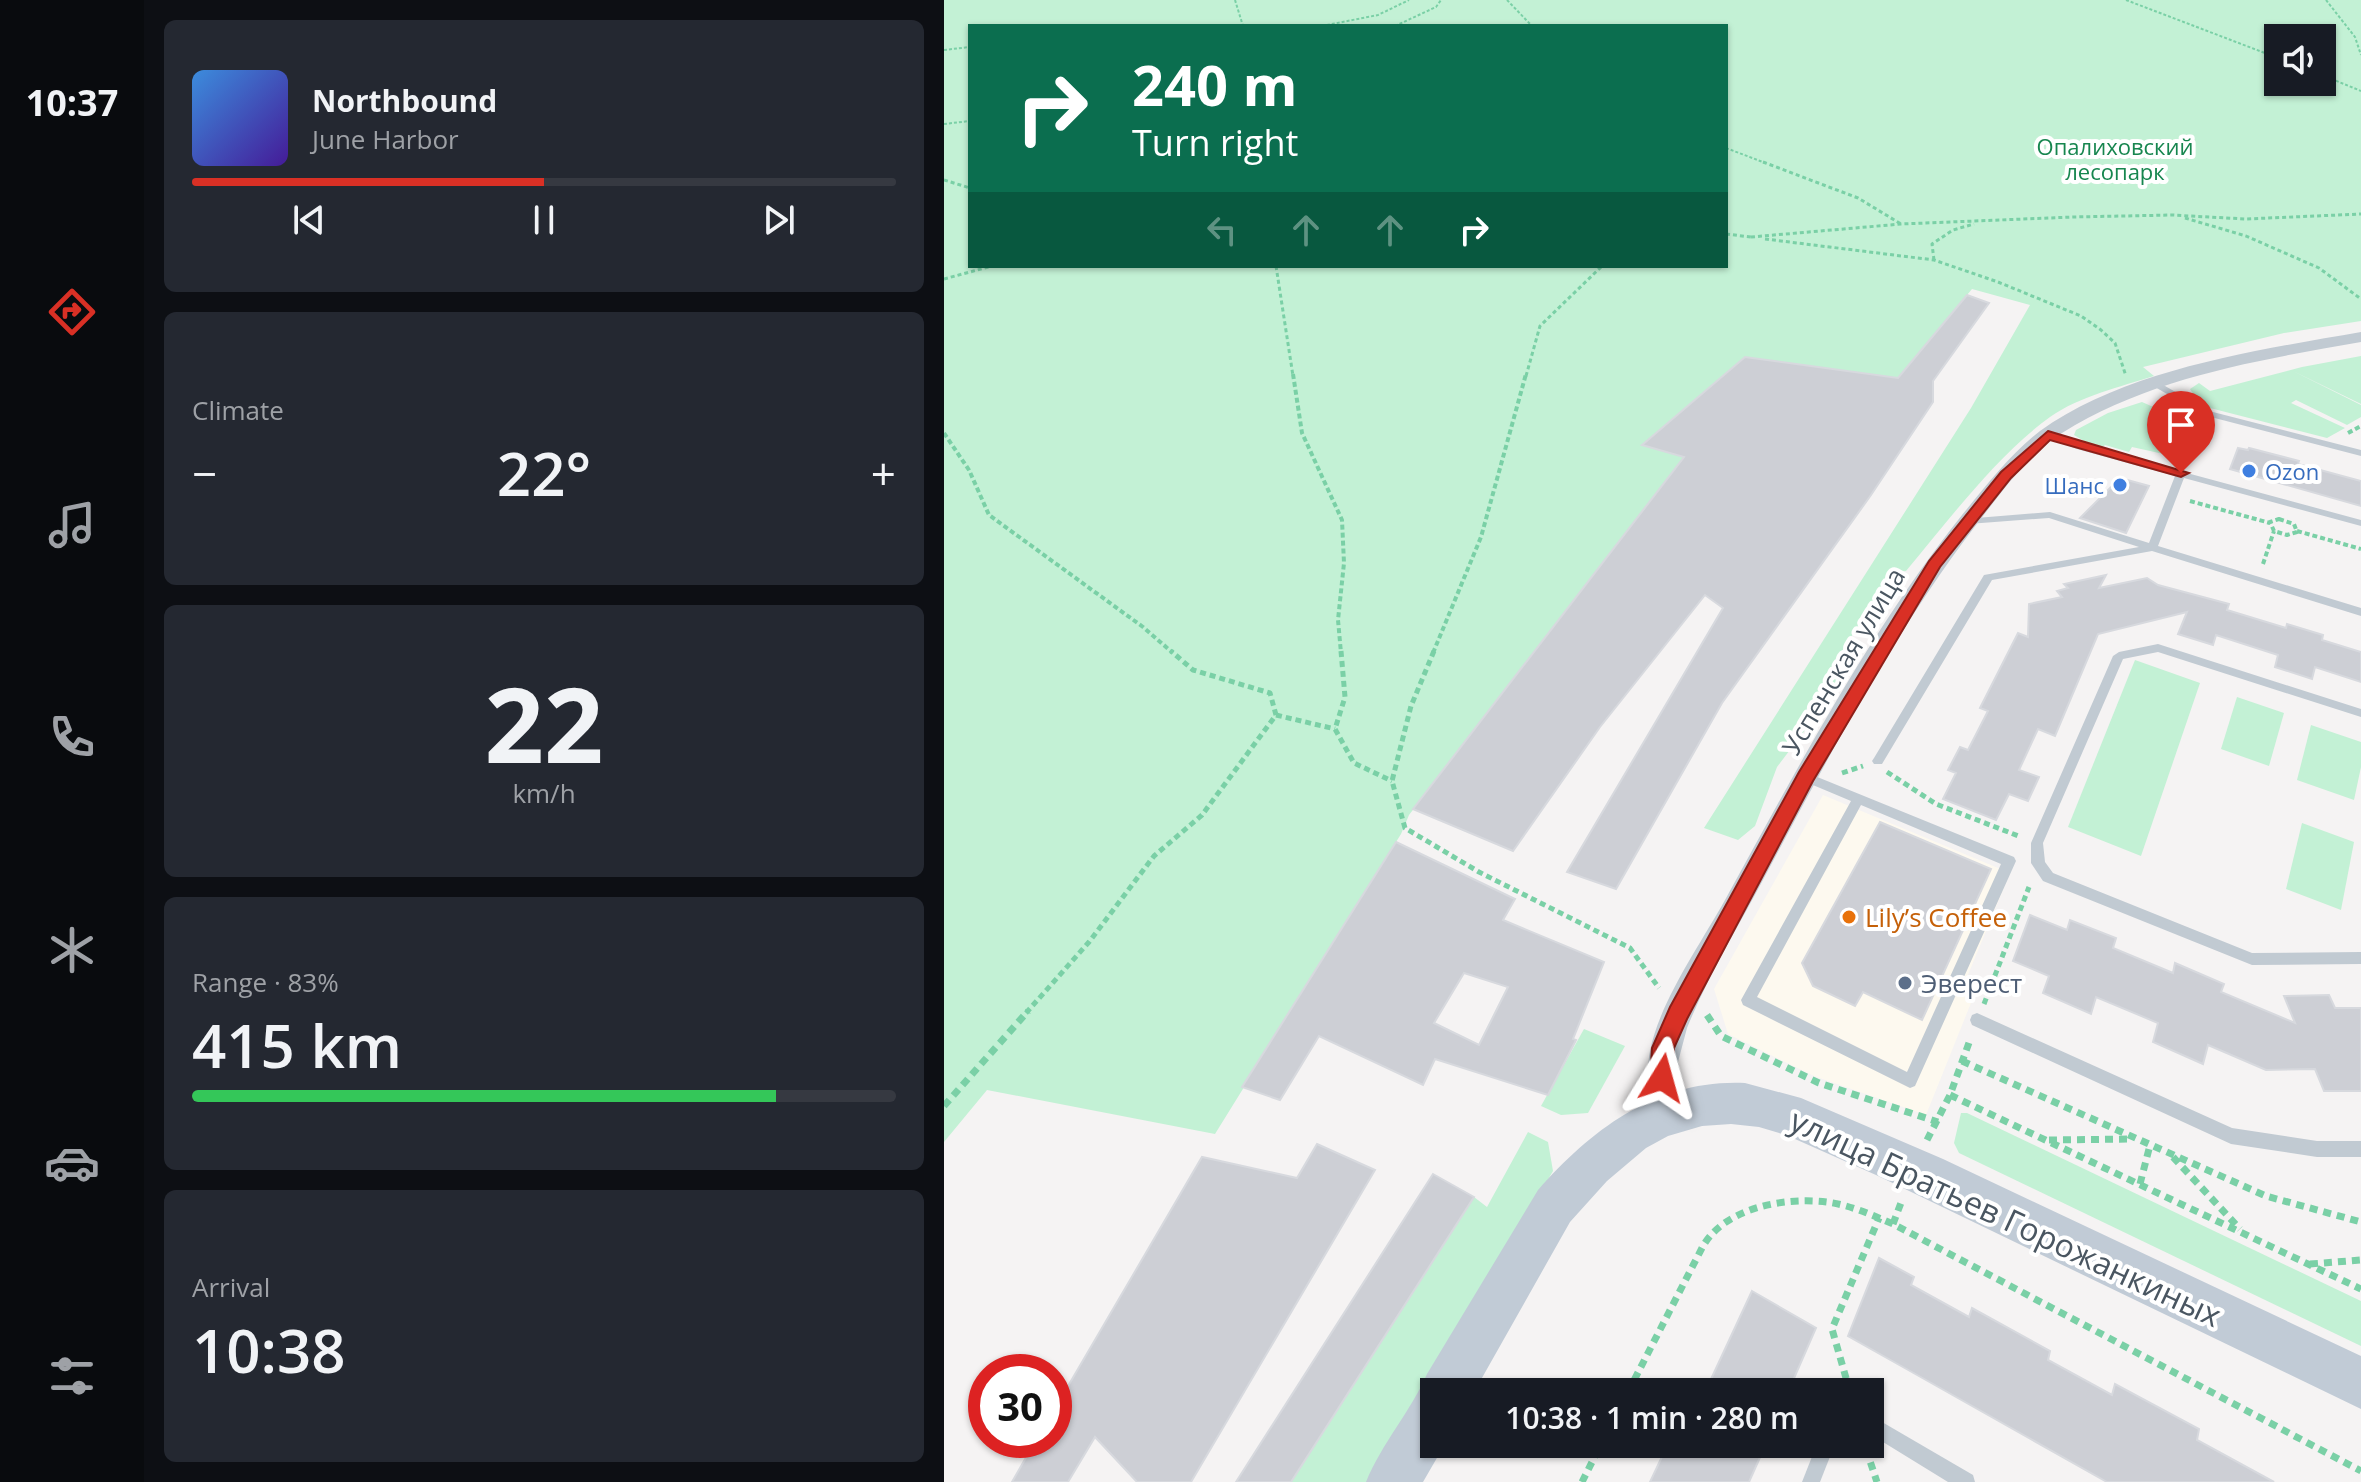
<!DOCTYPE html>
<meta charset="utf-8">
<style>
:root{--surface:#171b24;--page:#242831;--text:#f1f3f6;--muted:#9ea1a6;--line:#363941;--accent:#d93025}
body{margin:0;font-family:"Open Sans",sans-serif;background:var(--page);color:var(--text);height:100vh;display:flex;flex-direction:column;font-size:30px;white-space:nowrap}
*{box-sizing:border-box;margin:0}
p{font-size:26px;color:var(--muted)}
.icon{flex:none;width:44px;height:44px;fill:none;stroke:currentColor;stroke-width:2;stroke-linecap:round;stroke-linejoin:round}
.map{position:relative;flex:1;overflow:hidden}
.panel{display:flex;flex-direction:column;gap:20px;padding:20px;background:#0d0f14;width:800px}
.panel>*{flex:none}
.hud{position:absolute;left:24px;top:24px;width:760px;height:244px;border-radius:0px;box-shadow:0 2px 6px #0004;background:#0b6e4f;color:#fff;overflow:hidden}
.controls{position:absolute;left:1320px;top:24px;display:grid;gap:16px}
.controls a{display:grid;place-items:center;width:72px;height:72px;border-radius:0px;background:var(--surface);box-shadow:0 2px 6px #0004;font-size:40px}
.speed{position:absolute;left:24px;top:1354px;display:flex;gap:16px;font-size:40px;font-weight:700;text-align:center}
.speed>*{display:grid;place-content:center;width:104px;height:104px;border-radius:50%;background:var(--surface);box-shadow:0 2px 6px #0004;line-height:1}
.speed .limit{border:12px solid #d22;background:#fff;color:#111}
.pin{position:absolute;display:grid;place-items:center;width:68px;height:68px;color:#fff;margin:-82px -34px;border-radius:50% 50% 50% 0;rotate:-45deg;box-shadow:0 0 8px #0007}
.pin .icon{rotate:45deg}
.me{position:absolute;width:88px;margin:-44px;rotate:8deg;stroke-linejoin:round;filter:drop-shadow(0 0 6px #0008)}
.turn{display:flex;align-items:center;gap:28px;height:168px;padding:0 32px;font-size:36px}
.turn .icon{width:104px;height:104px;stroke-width:2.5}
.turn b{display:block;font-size:56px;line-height:68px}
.lanes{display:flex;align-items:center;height:76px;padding:0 32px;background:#0003;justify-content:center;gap:40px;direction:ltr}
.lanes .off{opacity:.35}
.big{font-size:60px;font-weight:600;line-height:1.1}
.panel .card{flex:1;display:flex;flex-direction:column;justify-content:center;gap:12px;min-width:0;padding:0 28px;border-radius:12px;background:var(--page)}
.panel .dial{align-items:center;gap:0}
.dial b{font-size:104px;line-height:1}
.song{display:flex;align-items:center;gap:24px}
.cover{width:96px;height:96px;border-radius:12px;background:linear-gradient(135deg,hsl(210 70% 55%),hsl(260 70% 35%))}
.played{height:8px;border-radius:4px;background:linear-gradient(90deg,var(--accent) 50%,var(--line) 50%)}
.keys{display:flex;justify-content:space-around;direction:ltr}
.heat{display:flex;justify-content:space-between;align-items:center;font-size:44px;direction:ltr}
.charge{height:12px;border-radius:6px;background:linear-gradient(90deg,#34c759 83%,var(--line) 0)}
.trip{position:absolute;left:476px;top:1378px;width:464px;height:80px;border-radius:0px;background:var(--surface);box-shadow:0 2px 6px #0004;font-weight:600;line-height:80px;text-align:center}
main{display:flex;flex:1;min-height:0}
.dock{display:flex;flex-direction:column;width:144px;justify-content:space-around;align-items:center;background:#090b0e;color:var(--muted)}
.dock .icon{width:56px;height:56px}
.dock .selected{color:var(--accent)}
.dock b{font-size:36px;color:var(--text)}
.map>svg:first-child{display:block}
.commercial{fill:#fdf9ef}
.green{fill:#c3f1d5;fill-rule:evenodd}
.building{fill:#cdcfd5;stroke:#d7d9de;stroke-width:2;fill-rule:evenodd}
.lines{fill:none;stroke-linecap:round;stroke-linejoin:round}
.path-far4{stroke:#7ad0a6;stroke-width:2;stroke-dasharray:3 2;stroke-linecap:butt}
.path-far3{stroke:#7ad0a6;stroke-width:3;stroke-dasharray:4 3;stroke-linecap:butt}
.path-far2{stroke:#7ad0a6;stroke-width:4;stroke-dasharray:5 3;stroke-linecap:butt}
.path-far1{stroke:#7ad0a6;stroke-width:5;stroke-dasharray:6 4;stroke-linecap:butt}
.path{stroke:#7ad0a6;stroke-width:7;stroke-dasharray:8 6;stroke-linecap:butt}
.lane{fill:#c1cad2;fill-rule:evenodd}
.street{fill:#c1cad2;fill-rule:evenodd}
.secondary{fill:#c1cbd6;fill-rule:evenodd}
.route{fill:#d93025;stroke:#8d1f18;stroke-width:2}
.shop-dot{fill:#3f7fe0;stroke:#fff;stroke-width:3}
.food-dot{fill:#e8710a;stroke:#fff;stroke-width:3}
.service-dot{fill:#5c6f8a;stroke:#fff;stroke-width:3}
.labels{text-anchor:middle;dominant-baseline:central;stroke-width:8;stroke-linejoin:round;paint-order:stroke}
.far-park-label{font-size:22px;fill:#17864f;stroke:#fff}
.far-shop-label{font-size:22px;fill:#366cbe;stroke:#fff;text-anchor:start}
.street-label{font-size:26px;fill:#4a5661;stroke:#fff}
.food-label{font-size:26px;fill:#c56008;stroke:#fff;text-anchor:start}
.service-label{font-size:26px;fill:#4e5e75;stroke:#fff;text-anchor:start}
.near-street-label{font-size:32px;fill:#4a5661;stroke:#fff}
</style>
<main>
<nav class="dock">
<b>10:37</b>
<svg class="icon selected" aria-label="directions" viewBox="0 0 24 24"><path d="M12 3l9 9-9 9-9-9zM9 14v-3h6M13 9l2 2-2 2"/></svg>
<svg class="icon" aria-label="music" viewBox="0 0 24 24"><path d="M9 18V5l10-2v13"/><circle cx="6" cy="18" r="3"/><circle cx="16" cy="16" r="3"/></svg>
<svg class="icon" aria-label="phone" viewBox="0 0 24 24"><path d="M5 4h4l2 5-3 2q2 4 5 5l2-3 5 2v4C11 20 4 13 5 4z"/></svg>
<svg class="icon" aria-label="climate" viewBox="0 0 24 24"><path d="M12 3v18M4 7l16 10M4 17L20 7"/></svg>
<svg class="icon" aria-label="car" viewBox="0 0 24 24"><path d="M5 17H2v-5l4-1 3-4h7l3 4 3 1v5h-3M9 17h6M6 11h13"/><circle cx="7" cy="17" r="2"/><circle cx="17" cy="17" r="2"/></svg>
<svg class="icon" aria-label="filters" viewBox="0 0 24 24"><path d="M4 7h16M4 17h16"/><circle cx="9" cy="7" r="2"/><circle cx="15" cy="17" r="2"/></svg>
</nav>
<section class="panel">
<div class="card">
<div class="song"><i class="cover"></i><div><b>Northbound</b><p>June Harbor</p></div></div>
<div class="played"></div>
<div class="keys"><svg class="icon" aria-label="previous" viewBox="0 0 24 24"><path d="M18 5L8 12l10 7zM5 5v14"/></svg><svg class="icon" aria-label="pause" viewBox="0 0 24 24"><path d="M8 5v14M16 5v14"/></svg><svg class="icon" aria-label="next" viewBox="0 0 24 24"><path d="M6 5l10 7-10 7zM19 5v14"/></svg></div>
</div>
<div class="card"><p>Climate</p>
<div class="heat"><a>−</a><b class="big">22°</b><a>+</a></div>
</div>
<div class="card dial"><b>22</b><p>km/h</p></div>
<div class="card"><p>Range · 83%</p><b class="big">415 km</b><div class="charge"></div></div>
<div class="card"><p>Arrival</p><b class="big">10:38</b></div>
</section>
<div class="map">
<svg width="1417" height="1482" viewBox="0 0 1417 1482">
<rect width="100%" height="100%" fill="#f5f3f3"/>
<path class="commercial" d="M879,795l187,78 -45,109 12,6 -51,127 -112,-39 -86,-42 -14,-45z"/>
<g class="green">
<path d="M0,0h1417v321l-77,12 -141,34 11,9c-34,11 -74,20 -104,41 -53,38 -102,104 -144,154l-10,1 -4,19 -24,19 -22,35 -9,43 -60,79 -22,59 -17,14 -34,-12 267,-420 59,-103 -58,-16 -74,89 -153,-21 -102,87 41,13 -275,358 -8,19 -186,300 -228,-44 -43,52zM26,26h756v240h-756zM1334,38h44v44h-44z"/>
<path d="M1417,356v48l-68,-33 68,34v12l-14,8 -51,-25 -5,3 54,25 -18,10 -117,-30 -11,-5 -9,-14 9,-6 11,8 92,-24z"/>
<path d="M1198,402l50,22 -15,33 -45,-10 -3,5 -24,-7 -6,5 -25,-15 2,-5 32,-17z"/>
<path d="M1191,660l65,23 -59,173 -73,-29z"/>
<path d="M1293,697l47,16 -15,53 -48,-17z"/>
<path d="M1367,725l50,17v25l-7,33 -57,-20z"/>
<path d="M1358,823l52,19 -13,68 -55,-21z"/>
<path d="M640,1029l41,17 -37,67 -27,2 -20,-9z"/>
<path d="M1017,1113h6l394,188v45l-402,-193 -5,-10z"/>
<path d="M584,1132l20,10 5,29 -184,311h-78l183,-285 13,10z"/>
</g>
<g class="building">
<path d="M1023,295l22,8 -56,78v21l-62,93 -149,208 -106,186 -49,-17 156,-264 -18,-13 -105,132 -87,124 -100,-42 271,-352 -42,-12 103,-88 153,21z"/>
<path d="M1294,448l10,2 1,-2 50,13 -1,3 63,17v25l-131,-37z"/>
<path d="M1176,478l29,8 -23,47 -46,-15z"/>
<path d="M1162,575l-7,13 48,-10 11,7 71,19 -2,6 59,18 1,-4 36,11 -1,5 39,12v30l-46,-15 -3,12 -37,-12 3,-12 -62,-20 -3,10 -35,-11 9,-22 -89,22 -43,102 -17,-7 -19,41 20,7 -11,24 -19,-7 -13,26 -53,-21 13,-26 -8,-3 12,-23 8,3 20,-39 -8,-3 38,-75 10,4 1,-33 33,-7 -5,-6 11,-3 -4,-4z"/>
<path d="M936,822l111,47 -69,151 -59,-28 -8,14 -42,-20 -11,-23z"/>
<path d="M452,842l119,57 -12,21 101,42 -31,77 3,1 -28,55 -113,-36 -12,26 -104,-49 -39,64 -38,-13zM520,973l44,14 -29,58 -45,-22z"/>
<path d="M1086,915l37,15 3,-10 46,18 -3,10 60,25 2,-10 49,21 -3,8 74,31 -11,-27 45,-1 6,13h26v83h-37l-9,-22 -49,1 -58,-25 -5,19 -50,-22 5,-19 -62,-26 -5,17 -48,-21 6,-17 -36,-15z"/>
<path d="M373,1144l58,26 -184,312h-54l-42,-45 -27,45h-56l24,-42h18v-30l148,-253 95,21z"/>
<path d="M489,1174l41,23 -183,285h-55z"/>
<path d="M935,1258l35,19 -3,8 58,32 3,-9 78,43 -2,9 64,35 3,-11 84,45 -2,11 77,42h-167l-197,-111 -62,-35z"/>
<path d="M808,1291l64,37 -28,64h-83z"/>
<path d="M724,1444h98l-17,38h-99z"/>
</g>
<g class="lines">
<g class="path-far4">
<path d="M291,0l8,26"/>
<path d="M563,0l25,26"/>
<path d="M1182,0l152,58"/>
<path d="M1382,0l29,37 6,18"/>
<path d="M378,26l56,-11 31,-15"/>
<path d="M451,26l41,-19 5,-7"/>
<path d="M0,50l26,-3"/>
<path d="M1378,75l39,16"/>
<path d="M0,124l26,-3"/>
<path d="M782,148l42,16"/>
</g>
<g class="path-far3">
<path d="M819,162l95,36 43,26"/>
<path d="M0,180l26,8"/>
<path d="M1241,218l61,18 73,32 42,31"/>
<path d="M782,234l25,3"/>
<path d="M807,237l150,-13 172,-7 99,-2 74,4 115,-5"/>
<path d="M821,239l169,21 64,22 83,34 20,14 14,13 11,33"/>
<path d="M990,260l-2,-16 21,-14 21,-6"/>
<path d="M332,266l17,110"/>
<path d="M0,279l48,-13"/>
<path d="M582,376l14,-50 62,-60"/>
</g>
<g class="path-far2">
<path d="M349,374l9,59 40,87 2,43 -6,57 3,33"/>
<path d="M0,433l25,37 20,45 154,112 30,26"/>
<path d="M1404,433l13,-7"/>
<path d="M1243,460l13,-31"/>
<path d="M1246,501l80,22"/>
<path d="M1335,519l15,5 3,8 -10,3 -13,-4 -4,-9z"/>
<path d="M1353,531l64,18"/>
<path d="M1319,564l11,-33"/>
<path d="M489,653l48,-116 45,-163"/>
</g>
<g class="path-far1">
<path d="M397,651l4,46 -10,32 19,34 38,18"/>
<path d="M490,651l-23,55 -19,75 13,47 74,44 151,76 29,40"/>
<path d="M332,715l59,14"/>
<path d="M943,772l49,32 85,33"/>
<path d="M898,773l21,-7"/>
<path d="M1040,1004l45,-117"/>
<path d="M82,1013l63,-71 65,-86 48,-41 74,-100 -6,-22 -77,-23 -22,-19"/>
</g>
<g class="path">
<path d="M763,1015l14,21 98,47 119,39"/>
<path d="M1018,1061l304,135 95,26"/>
<path d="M1006,1095l411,194"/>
<path d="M0,1106l84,-95"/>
<path d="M983,1140l23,-45 20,-55"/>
<path d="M1105,1140l82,-1"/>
<path d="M1229,1157l67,72"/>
<path d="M1196,1184l10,-39"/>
<path d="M949,1224l9,-24"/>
<path d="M1366,1264l51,-4"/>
<path d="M684,1392l75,-146c23,-39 82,-49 124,-44 23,3 45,13 66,22l468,247"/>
<path d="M906,1392l-18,-63 47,-111"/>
<path d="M922,1449l11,33"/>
<path d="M638,1482l19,-38"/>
</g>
<g class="lane">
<path d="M1214,382l51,29 152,39v6l-158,-41 -48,-28v-4z"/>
<path d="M1104,432l35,13 278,75v6l-177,-48 -26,68 203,62v8l-209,-65 -160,29 -110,184h-8l-2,-3 2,-3 110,-183 155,-28 -90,-29 -81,6 -5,-3 1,-2 86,-7 99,31 26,-67 -98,-27 -32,-12v-4z"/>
<path d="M1214,644l203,65v8l-203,-65 -35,7 -80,184 2,19 8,11 199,80 109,-1v12l-109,1 -209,-84 -12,-18v-20l82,-187 6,-4z"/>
<path d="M861,772l209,85 2,4 -101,225 -5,2 -167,-83 -2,-5 110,-199 -50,-21 -2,-3 2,-3zM917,805l140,59 -94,208 -150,-75z"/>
<path d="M1033,1013l255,115 85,13h44v16h-44l-86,-13 -259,-119 -2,-5 2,-5z"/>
<path d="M926,1415l103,60 2,7h-27l-78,-48z"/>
<path d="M873,1444h18l-15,38h-18z"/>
</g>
<path class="street" d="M1417,332v10c-101,18 -210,35 -299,91 -32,20 -56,53 -79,83 -86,110 -153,238 -219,362 -26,49 -56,98 -77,150l-9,34 9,49 -4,10 -11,5 -11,-5c-9,-21 -16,-46 -11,-70 10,-50 50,-106 75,-151 72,-131 144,-268 237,-385 24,-29 48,-61 78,-84 86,-62 218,-81 321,-99z"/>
<path class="secondary" d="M801,1083l56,15 142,61 418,197v53l-485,-234 -90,-40 -27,-8 -28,-3 -29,2 -34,10 -22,12 -39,33 -37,41 -96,170h-40v52h11l-22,38h-57c16,-39 45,-71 61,-108l111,-184c55,-62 120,-111 207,-107z"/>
</g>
<path class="route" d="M1104,431l141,42 -8,4 -131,-37 -39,38 -71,89 -127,214 -126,238 -13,29 -1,30 -3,7 -8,3 -9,-3 -3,-7 2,-30 18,-41 129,-235 130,-211 72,-89z"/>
<g class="shop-dot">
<circle cx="1305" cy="471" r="8"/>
<circle cx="1176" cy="485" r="8"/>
</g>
<circle class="food-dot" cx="905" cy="917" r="8"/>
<circle class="service-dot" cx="961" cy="983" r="8"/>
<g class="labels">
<g class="far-park-label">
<text x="1171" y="146">Опалиховский<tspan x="1171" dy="25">лесопарк</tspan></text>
</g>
<g class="far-shop-label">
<text x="1321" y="471">Ozon</text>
<text x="1160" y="485" text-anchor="end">Шанс</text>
</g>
<g class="street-label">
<text transform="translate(899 661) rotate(-59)">Успенская улица</text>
</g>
<g class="food-label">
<text x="921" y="917">Lily’s Coffee</text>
</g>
<g class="service-label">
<text x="977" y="983">Эверест</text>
</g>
<g class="near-street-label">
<text transform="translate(1062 1217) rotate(25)">улица Братьев Горожанкиных</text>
</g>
</g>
</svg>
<div class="controls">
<a><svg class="icon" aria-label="sound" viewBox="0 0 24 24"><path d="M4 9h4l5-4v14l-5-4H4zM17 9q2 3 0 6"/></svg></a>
</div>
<div class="speed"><div class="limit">30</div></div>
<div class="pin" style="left:1237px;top:473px;background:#d93025"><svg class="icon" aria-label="arrive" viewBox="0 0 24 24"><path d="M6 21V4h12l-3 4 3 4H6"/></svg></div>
<svg class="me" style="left:718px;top:1078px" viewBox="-20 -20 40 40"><path d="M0-17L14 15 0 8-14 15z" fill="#d93025" stroke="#fff" stroke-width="4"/></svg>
<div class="trip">10:38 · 1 min · 280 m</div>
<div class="hud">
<div class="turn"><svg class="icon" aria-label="right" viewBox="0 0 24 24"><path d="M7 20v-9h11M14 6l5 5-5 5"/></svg><div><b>240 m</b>Turn right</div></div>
<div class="lanes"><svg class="icon off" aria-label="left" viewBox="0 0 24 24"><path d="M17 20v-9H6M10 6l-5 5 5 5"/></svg><svg class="icon off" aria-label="ahead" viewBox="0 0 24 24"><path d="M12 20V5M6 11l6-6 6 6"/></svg><svg class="icon off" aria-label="ahead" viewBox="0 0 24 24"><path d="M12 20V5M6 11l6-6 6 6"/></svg><svg class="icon" aria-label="right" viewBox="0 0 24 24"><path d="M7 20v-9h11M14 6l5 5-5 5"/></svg></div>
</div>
</div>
</main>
